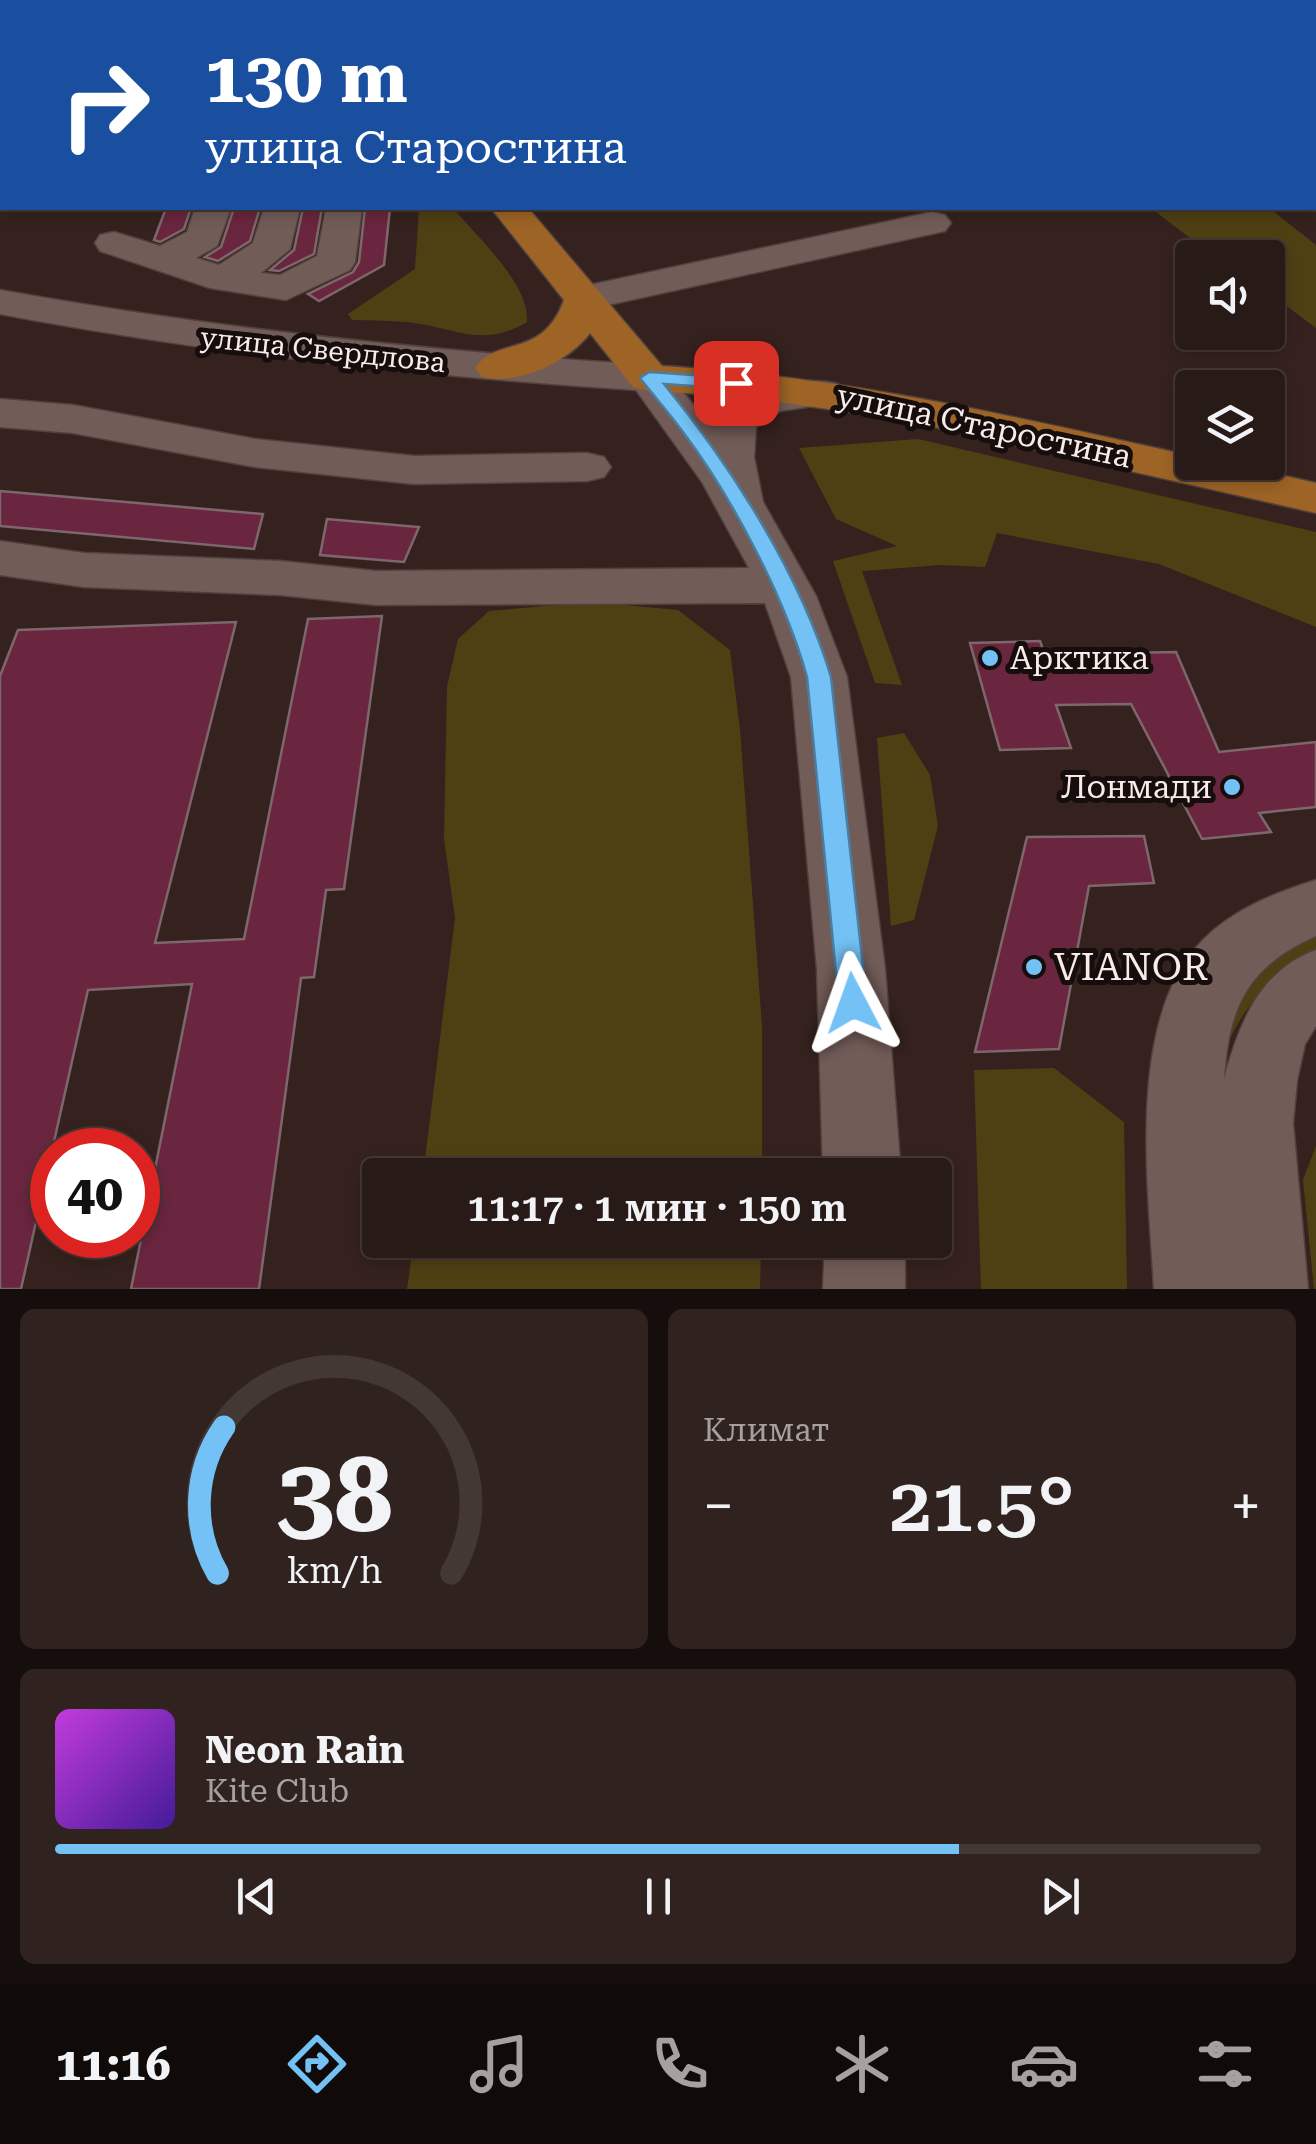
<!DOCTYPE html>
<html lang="ru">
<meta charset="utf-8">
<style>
:root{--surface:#281a16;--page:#30231f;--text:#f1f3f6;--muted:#a5a1a1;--line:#443835;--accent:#73c1f5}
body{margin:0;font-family:"Roboto Serif",serif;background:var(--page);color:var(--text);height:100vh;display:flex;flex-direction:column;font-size:38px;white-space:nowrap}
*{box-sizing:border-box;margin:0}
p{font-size:32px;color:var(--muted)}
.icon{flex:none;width:55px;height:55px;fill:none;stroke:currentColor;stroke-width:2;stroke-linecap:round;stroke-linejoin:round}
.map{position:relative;height:1289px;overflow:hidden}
.panel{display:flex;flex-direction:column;gap:20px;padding:20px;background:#160e0c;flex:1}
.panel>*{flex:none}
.hud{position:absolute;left:0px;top:0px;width:1318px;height:210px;box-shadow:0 5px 15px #0003,0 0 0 2px var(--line);background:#1a4fa0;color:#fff;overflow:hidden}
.buttons{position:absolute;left:1175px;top:240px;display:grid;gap:20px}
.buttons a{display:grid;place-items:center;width:110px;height:110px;border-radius:10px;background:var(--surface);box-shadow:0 5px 15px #0003,0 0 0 2px var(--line);font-size:50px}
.speed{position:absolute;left:30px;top:1128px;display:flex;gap:20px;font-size:50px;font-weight:700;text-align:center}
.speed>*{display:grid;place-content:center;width:130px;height:130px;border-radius:50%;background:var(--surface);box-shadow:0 5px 15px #0003,0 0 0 2px var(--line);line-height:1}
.speed .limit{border:15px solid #d22;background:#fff;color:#111}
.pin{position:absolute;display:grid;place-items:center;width:85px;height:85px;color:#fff;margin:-42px;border-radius:20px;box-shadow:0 5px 15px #0006}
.me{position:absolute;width:110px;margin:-55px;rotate:356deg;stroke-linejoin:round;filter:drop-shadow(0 0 8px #0008)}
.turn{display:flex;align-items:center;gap:35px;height:210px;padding:0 40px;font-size:45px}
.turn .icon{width:130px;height:130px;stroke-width:2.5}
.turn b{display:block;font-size:70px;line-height:85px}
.big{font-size:75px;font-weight:600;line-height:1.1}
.panel .widget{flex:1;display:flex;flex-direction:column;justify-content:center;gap:15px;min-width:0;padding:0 35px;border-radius:15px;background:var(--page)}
.panel .dial{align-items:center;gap:0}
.dial svg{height:260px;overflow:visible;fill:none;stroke:var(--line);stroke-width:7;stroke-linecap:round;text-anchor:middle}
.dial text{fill:var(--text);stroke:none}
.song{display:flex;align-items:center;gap:30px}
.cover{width:120px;height:120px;border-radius:15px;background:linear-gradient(135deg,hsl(290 70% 55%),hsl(260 70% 35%))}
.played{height:10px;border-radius:5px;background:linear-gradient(90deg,var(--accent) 75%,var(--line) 75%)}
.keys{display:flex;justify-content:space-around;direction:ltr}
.heat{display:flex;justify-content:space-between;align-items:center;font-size:55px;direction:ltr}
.panel .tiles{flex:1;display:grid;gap:20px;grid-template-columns:1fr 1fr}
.widget:last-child{grid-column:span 2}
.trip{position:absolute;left:362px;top:1158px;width:590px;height:100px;border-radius:10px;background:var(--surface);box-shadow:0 5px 15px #0003,0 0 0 2px var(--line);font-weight:600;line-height:100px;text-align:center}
.dock{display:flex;height:160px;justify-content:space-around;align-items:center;background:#100a09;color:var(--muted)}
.dock .icon{width:70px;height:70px}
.dock .selected{color:var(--accent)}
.dock b{font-size:45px;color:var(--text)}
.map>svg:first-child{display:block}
.green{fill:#4f4014}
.water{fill:#2e002c}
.building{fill:#6a263f;stroke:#7d676d;stroke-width:2.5}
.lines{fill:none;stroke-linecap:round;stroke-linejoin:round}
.minor-casing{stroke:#51413e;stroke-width:3}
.major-casing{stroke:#51413e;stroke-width:3}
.minor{fill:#725c58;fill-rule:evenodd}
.major{fill:#9e6425;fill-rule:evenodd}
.route{fill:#73c1f5;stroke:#4b7d9f;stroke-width:2.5}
.poi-dot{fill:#73c1f5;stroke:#160e0c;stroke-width:4}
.labels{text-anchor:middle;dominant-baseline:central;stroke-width:10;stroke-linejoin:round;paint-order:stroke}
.far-street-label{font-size:28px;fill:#f9ebe9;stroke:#160e0c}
.street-label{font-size:32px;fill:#f9ebe9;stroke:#160e0c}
.poi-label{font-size:32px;fill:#f9ebe9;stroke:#160e0c;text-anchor:start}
.near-poi-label{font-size:38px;fill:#f9ebe9;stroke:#160e0c;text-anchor:start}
</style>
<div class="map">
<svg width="1316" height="1289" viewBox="0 0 1316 1289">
<rect width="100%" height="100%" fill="#35221e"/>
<g class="green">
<path d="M419,208h34c24,29 77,76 74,114 -43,26 -69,7 -113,1 -20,-3 -42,-2 -62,-3l-4,-6 67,-45z"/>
<path d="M1143,208h126l47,37v83l-48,-36v-34l-53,-1 -59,-45z"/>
<path d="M918,439l398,93v95l-157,-63 -162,-31 -12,34 -44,-2 -79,6 40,114 -27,-2 -42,-122 64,-15 -61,-27 -37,-71z"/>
<path d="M591,602l87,8 52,40 10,79 22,297v149h-339l32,-257 -11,-79 3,-152 11,-48 31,-28z"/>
<path d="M904,733l26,42 8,51 -24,94 -23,6 -14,-188z"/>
<path d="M1316,927v30c-45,25 -67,39 -89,88l7,-58z"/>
<path d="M1054,1068l70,54 3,167h-146l-7,-219z"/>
<path d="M1316,1146v143h-2l-11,-109z"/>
<path d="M414,1240h347l-1,49h-353z"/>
</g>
<path class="water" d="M941,0h375v111l-1,-109z"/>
<g class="building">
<path d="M166,208h25l-7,21 -24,13 -6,-2z"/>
<path d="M234,208h26l-10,33 -32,20 -13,-4 16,-10z"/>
<path d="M303,208h19l-8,46 -35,17 -9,-1 24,-20z"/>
<path d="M365,208h25l-6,57 -65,36 -11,-7 45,-22 6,-10z"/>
<path d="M0,491l263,23 -9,35 -254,-23z"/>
<path d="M327,519l92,8 -15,35 -84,-7z"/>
<path d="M382,616l-38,273 -18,1 -12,87 -13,1 -42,311h-128l61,-305 -104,6 -67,299h-21v-613l18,-46 218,-8 -81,321 89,-4 64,-320z"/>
<path d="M1040,641l10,28 82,-2 -6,-14 50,-1 43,100 97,-10v65l-57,6 12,19 -69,7 -71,-135 -75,1 15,43 -71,2 -30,-107z"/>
<path d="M1144,836l10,47 -65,3 -30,163 -84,3 52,-215z"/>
</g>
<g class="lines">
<g class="minor-casing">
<g id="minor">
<rect x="1315" y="182" width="1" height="22"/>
<path d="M195,208h36l-14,38 -21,12 23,7 34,-22 11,-35h36l-10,41 -29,24 19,2 37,-19 9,-48h36l-7,54 -5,8 -64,30 -76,-12 -110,-37 -5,-8 5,-8 14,-3 46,14 27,-14z"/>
<path d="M932,212l13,3 6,8 -6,8 -360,79 -14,-3 -6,-9 6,-9 14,-3z"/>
<path d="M0,290c215,39 431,61 649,75l16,4 46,58c13,-41 91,-52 127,-43l6,9 -6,9 -58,9 -24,16 -2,30 9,45 53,94 31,81 38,292 16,206h-78l-6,-206 -26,-292 -26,-74 -389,2 -96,-10 -196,-8 -84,-12v-34l84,12 196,8 96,10 373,-3 -47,-86 -66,-92c-214,-14 -425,-36 -636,-76z"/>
<path d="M0,399l73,6 182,34 159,17 173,-3 17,4 7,10 -7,10 -17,4 -173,3 -159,-17 -182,-34 -73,-6z"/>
<path d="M1316,880v56c-69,31 -87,70 -92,143 15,-55 35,-108 92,-129v76l-11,18 -8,36 -4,43 15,166h-154c-5,-101 -29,-268 48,-348 31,-32 73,-48 114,-61z"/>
<path d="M825,1240h80v49h-82z"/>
</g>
</g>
<g class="major-casing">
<g id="major">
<path d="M336,0h29l1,2h-28z"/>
<path d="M491,208h37l134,158c180,10 354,51 530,90v6h31l93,21v30l-412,-93 -167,-24 -88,-5 -16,-4 -43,-54c-22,29 -72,53 -108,44l-7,-9c23,-33 67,-8 89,-68z"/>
</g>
</g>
<use href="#minor" class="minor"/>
<use href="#major" class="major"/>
</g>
<path class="route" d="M649,372l87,6 10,5 -10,6 -72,-5c68,83 136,190 167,293l36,326 -4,9 -10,4 -10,-4 -4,-9 -32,-326c-22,-79 -75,-180 -124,-245 -14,-19 -29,-36 -43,-54z"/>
<g class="poi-dot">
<circle cx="990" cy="658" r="10"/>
<circle cx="1232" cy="787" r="10"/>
<circle cx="1034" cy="967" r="10"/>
</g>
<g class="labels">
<g class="far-street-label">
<text transform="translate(323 350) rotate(6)">улица Свердлова</text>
</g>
<g class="street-label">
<text transform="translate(984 426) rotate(12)">улица Старостина</text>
</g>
<g class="poi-label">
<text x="1010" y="658">Арктика</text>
<text x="1212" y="787" text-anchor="end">Лонмади</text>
</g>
<g class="near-poi-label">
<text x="1054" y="967">VIANOR</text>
</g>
</g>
</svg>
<div class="buttons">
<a><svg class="icon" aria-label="sound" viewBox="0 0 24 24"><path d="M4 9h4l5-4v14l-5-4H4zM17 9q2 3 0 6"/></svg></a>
<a><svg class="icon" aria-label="layers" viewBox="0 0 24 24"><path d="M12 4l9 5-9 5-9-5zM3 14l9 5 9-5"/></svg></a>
</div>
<div class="speed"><div class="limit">40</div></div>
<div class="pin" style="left:736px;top:383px;background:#d93025"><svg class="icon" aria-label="arrive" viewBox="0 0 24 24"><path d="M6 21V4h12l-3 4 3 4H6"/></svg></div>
<svg class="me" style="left:853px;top:1003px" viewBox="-20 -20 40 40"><path d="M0-17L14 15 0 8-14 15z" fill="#73c1f5" stroke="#fff" stroke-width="4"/></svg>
<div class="trip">11:17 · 1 мин · 150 m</div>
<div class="hud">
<div class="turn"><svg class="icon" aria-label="right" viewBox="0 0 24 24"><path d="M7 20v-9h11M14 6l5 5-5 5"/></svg><div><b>130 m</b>улица Старостина</div></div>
</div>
</div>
<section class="panel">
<div class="tiles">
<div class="widget dial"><svg viewBox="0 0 100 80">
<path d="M14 69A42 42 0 1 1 86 69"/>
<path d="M14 69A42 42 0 0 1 16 24" stroke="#73c1f5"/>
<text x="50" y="56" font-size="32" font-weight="700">38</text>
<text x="50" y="72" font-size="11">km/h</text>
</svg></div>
<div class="widget"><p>Климат</p>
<div class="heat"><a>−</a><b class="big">21.5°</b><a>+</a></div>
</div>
<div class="widget">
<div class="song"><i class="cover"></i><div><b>Neon Rain</b><p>Kite Club</p></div></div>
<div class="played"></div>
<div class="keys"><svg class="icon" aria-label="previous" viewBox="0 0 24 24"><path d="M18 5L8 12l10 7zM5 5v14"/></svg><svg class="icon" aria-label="pause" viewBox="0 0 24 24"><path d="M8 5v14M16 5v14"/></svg><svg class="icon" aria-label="next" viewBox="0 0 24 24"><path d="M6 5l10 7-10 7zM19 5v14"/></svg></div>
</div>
</div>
</section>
<nav class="dock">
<b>11:16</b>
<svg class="icon selected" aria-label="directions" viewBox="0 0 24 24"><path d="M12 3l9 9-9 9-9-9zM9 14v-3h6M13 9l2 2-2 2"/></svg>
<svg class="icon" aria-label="music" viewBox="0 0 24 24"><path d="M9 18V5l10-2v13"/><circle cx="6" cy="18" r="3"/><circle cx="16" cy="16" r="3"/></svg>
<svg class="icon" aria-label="phone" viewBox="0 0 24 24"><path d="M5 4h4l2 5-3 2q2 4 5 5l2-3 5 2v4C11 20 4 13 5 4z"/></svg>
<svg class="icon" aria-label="climate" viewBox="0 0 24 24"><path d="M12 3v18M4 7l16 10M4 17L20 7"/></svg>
<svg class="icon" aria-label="car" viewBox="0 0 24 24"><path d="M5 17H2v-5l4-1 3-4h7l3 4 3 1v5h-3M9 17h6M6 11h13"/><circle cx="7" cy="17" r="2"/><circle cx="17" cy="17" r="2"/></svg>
<svg class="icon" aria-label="filters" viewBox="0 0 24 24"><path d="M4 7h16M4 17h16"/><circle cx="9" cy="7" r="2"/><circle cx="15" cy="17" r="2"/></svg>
</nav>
